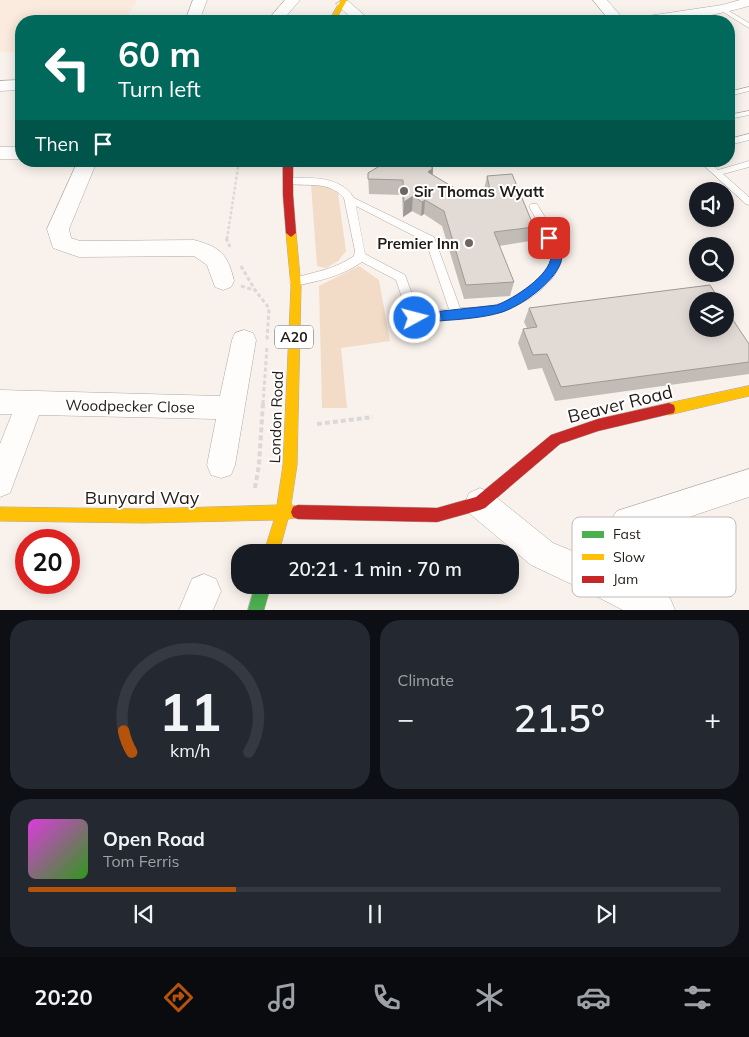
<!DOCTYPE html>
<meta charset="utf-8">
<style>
:root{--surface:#171b24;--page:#242831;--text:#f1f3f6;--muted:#9ea1a6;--line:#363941;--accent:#b45309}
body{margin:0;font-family:Mulish,sans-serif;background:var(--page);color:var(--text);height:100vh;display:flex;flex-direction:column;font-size:19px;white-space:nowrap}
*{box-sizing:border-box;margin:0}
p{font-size:16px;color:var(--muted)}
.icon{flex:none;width:28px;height:28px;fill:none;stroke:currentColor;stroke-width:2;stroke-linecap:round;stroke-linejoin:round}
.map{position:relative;height:610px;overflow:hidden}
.sheet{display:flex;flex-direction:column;gap:10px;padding:10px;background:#0d0f14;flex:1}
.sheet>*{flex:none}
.hud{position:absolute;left:15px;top:15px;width:720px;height:152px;border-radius:20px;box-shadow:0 2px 12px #0003;background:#00695c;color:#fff;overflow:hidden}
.fabs{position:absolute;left:689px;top:182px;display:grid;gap:10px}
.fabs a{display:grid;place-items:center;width:45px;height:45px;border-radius:50%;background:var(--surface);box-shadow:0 2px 12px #0003;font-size:25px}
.speed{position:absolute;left:15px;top:529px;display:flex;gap:10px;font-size:25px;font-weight:700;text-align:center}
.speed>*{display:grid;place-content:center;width:65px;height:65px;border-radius:50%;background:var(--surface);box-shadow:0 2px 12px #0003;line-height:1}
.speed .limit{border:8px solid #d22;background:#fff;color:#111}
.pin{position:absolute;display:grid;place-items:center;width:42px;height:42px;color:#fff;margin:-21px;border-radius:10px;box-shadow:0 2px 8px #0006}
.me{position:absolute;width:55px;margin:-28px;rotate:83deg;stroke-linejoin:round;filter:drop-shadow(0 0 4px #0008)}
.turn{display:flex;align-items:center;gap:18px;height:105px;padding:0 20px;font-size:22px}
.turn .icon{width:65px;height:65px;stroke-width:2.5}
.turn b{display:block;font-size:35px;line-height:42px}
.then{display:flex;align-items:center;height:48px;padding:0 20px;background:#0003;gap:10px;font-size:19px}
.big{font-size:38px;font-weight:600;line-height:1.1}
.sheet .card{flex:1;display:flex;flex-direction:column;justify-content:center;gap:8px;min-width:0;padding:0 18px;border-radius:20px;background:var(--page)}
.sheet .dial{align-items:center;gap:0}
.dial svg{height:130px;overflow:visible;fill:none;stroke:var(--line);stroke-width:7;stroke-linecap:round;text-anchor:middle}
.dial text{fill:var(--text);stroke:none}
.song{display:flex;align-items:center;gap:15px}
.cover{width:60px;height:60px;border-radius:8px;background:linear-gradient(135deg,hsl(300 70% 55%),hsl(110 70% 35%))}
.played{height:5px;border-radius:2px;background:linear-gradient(90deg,var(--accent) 30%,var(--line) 30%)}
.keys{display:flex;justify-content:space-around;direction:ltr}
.heat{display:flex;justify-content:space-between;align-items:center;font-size:28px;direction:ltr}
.sheet .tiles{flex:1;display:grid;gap:10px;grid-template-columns:1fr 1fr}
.card:last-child{grid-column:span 2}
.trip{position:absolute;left:231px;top:544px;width:288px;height:50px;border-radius:20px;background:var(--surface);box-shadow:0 2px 12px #0003;font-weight:600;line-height:50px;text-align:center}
.tab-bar{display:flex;height:80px;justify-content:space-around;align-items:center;background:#090b0e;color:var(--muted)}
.tab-bar .icon{width:35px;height:35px}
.tab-bar .active{color:var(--accent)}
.tab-bar b{font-size:22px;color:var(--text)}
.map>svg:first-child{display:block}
.built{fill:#fbebde}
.green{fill:#f2dbc7}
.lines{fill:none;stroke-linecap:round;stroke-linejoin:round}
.lane-casing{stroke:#b0a9a3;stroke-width:1}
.street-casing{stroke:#b0a9a3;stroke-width:1}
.fast-casing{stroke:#b0a9a3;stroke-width:1}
.slow-casing{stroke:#b0a9a3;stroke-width:1}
.jam-casing{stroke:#b0a9a3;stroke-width:1}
.path-far2{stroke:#dbd9d8;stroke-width:2.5;stroke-dasharray:3 2;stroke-linecap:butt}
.path-far1{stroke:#dbd9d8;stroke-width:3;stroke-dasharray:4 2.5;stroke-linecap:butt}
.path{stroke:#dbd9d8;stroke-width:4;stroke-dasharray:5 3;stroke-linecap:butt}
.lane{fill:#fefdfc;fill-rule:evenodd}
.street{fill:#fefdfc;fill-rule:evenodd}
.fast{fill:#4caf50;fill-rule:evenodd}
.slow{fill:#ffc107;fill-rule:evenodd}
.jam{fill:#c62828;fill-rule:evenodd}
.wall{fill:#c2bcb7}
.shaded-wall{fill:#9e9995}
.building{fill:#e2dbd5;stroke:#9e9995}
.route{fill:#1a73e8;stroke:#114b97}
.poi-dot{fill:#6e6660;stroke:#fff;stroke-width:2}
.labels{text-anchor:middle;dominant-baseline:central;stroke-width:4;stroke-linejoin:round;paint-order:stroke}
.shield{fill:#fff;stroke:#655f5b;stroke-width:1}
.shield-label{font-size:14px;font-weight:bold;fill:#231b15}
.poi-label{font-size:15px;font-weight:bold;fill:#231b15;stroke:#fff;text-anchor:start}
.street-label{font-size:15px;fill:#231b15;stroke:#fff}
.near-street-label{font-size:18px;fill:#231b15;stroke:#fff}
.key{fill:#fff;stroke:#bdbbb9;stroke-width:1}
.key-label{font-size:14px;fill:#231b15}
</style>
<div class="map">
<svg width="749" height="610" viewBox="0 0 749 610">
<rect width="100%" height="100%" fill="#f9f2ec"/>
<path class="built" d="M0,0h137l-12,21h-104v32l-21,-1z"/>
<g class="green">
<path d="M311,184l12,1 15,8 8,58 -8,10 -12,7 -9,-2z"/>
<path d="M359,266l20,14 11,61 -49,7 6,60h-25l-3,-122z"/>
</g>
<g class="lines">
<g class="lane-casing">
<g id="lane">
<path d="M720,8h4l25,15v5l-29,-18z"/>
<path d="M749,87v4l-20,5v-4z"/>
<path d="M749,111v4l-20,4v-4z"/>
<path d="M749,134v6l-20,5v-6z"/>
<path d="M699,161h10l9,9 31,-9v6l-26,7 26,23v8l-3,-1z"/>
<path d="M287,178c23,0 53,-3 67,20l80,39 26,71c13,0 27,0 39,-4 17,-5 52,-29 53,-48 0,-14 -17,-37 -23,-50l2,-2h6c7,12 25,39 25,52 0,9 -6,17 -11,24 -36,41 -87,36 -136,42l-4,-1 -2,-3 -13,-38 -34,-18c-20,14 -43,19 -67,24l-4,-1 -1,-3 1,-3c22,-7 43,-9 63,-23l1,-5 -11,-53c-17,-19 -38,-10 -60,-15v-4zM356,206l70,36 23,67 -30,4 -14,-38 -40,-21z"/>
</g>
</g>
<g class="street-casing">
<g id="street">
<path d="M193,0h14l-6,16 3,5h-14l-3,-5z"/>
<path d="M285,0h15l-18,21h-15z"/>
<path d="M342,0l6,1 23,20h-16l-19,-17z"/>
<path d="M593,0h14l18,21h-15z"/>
<path d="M740,0h9v6c-37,10 -77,18 -115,15l2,-3 5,-1 81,-12z"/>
<path d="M21,80v10l-21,1v-10z"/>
<rect x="0" y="147" width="21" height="12"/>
<path d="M78,161h19l-28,68 2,9 9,3 114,-1c26,7 34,14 40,41l-3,6 -8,3 -8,-3 -8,-22 -13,-9 -115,1 -26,-9 -6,-19z"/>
<path d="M244,330l9,3 3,7 -21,125 -4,10 -10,3 -10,-3 -4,-10 9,-46 -177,-4 -29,78 -10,4v-53l12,-30h-12v-24l220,6 12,-56 3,-7z"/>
<path d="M749,469v28l-111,37 -23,36 55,28 5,12h-52l-41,-21 -51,-24 -62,-52 -4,-10 4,-10 11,-5 11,5 62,50 34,14 11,-20 19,-26z"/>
<path d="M204,574l12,5 5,12 -8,19h-34l13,-31z"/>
</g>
</g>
<g class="fast-casing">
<path id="fast" d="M255,585h16l-7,25h-16z"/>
</g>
<g class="slow-casing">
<g id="slow">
<path d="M341,0h6l-12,21h-6z"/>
<path d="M291,229l5,4 5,54 -4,178 -6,40 12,2 2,5 -2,5 -15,2 -9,33h-15l10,-32 -130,3 -144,-2v-14l144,2 133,-4 6,-40 8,-178 -5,-54z"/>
<path d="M749,386v10l-80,19 -5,-2 -1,-4 1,-4 5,-2z"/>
</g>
</g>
<g class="jam-casing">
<g id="jam">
<path d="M283,161h10v34l3,38 -5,4 -5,-4 -3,-38z"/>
<path d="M669,403l5,2 1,4 -1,4 -76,18 -38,13 -75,64 -5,2 -43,12 -139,-3 -5,-2 -2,-5 2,-5 5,-2 139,3 39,-11 75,-62 47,-16z"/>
</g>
</g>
<path class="path-far2" d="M227,239l12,-78"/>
<g class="path-far1">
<path d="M226,238l4,9"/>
<path d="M241,266l14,24 14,18 -2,33"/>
<path d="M241,286l13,4"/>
<path d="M263,404l4,-57"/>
</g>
<g class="path">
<path d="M317,424l56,-7"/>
<path d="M255,488l4,-23 4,-62"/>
</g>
<use href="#lane" class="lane"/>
<use href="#street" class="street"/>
<use href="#fast" class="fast"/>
<use href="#slow" class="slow"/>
<use href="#jam" class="jam"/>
</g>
<g class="wall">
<path d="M433,168v7l28,17 23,-2 3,-14 47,51 -4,14 -31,5 15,36 -4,14 -46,3 -22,-73 -18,-12 -3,2 -9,-5 -9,6 -1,-22 -33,-1 -1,-21z"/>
<path d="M529,308l220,36v30l-194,27 -13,-33 -14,2 -10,-27 5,-14 4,-1 -3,-6z"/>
</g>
<g class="shaded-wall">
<path d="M433,168l-1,14 -4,-10z"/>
<path d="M413,196l-1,15 -9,6 1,-15z"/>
<path d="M425,200l-1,14 -3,2 1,-14z"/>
</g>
<g class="building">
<path d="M388,161h34l11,7 -5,4 33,20 29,-2 -3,-14 25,-2 22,53 -40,5 20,50 -48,3 -22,-74 -19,-11 -3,2 -9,-6 -9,6 -1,-22 -35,-1v-6z"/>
<path d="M710,285l10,16h-22v28h27v-21l24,36v18l-188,25 -14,-33 -14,1 -10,-26 14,-2 -8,-19z"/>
</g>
<path class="route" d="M549,235l4,1c3,5 9,14 9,20 -1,23 -43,52 -63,57 -24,7 -58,7 -84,10l-4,-2 -2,-3 2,-3 4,-1 82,-9c16,-6 54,-30 54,-49 0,-6 -4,-12 -7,-18z"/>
<g class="poi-dot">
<circle cx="404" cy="191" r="5"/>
<circle cx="469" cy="243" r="5"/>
</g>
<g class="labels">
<rect class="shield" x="275" y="325.5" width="38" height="23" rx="4"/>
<g class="shield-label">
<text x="294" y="337">A20</text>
</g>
<g class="poi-label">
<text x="414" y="191">Sir Thomas Wyatt</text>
<text x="459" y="243" text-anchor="end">Premier Inn</text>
</g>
<g class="street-label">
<text transform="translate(130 406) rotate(1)">Woodpecker Close</text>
<text transform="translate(276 417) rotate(-88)">London Road</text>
</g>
<g class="near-street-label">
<text transform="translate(620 404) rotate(-14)">Beaver Road</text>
<text x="142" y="497">Bunyard Way</text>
</g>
</g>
<rect x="572" y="517" width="164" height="80" rx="8" class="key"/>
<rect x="582" y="531" width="22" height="7" fill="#4caf50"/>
<rect x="582" y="554" width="22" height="6" fill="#ffc107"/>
<rect x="582" y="576" width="22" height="7" fill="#c62828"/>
<g class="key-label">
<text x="613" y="539">Fast</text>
<text x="613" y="562">Slow</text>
<text x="613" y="584">Jam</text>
</g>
</svg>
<div class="fabs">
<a><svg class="icon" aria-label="sound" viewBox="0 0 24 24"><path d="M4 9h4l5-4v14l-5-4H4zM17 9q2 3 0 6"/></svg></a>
<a><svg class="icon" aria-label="search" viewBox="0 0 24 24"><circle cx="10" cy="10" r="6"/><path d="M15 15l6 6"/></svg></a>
<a><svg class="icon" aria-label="layers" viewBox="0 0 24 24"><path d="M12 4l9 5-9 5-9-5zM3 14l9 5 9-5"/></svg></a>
</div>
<div class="speed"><div class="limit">20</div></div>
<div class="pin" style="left:549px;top:238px;background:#d93025"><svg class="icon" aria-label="arrive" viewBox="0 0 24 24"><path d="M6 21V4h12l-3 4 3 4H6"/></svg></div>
<svg class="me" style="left:415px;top:318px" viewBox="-20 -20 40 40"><circle r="17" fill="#1a73e8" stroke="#fff" stroke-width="3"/><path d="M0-11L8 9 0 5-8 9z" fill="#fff"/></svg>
<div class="trip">20:21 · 1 min · 70 m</div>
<div class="hud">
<div class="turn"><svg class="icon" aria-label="left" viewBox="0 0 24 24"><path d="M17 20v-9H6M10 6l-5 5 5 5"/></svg><div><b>60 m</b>Turn left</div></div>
<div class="then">Then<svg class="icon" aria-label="arrive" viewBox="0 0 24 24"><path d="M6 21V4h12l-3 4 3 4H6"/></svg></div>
</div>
</div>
<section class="sheet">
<div class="tiles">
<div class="card dial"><svg viewBox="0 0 100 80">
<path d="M14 69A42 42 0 1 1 86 69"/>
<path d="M14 69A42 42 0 0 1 9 56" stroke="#b45309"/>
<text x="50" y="56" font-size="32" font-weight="700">11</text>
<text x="50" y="72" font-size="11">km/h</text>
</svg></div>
<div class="card"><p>Climate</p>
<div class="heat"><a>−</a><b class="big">21.5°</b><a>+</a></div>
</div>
<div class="card">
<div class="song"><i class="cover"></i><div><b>Open Road</b><p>Tom Ferris</p></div></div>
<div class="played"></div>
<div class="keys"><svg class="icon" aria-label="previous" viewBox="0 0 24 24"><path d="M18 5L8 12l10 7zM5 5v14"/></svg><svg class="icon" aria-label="pause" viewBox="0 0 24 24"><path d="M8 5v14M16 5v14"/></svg><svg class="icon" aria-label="next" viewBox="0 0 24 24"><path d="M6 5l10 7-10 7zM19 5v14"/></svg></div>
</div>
</div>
</section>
<nav class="tab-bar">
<b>20:20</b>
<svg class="icon active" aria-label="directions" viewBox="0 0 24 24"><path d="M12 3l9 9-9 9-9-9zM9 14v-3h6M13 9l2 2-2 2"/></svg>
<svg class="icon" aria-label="music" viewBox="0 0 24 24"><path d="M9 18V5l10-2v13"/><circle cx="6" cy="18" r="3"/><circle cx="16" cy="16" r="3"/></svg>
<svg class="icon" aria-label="phone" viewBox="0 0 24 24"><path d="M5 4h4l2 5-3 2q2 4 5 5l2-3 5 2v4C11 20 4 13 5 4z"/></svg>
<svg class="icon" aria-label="climate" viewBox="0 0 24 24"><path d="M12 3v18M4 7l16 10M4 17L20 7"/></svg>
<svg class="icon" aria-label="car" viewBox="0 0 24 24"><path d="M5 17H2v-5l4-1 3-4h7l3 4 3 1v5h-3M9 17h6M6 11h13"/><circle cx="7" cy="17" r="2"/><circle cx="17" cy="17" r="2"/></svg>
<svg class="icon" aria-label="filters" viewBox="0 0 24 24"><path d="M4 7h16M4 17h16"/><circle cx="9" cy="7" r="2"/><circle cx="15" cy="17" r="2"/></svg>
</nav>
